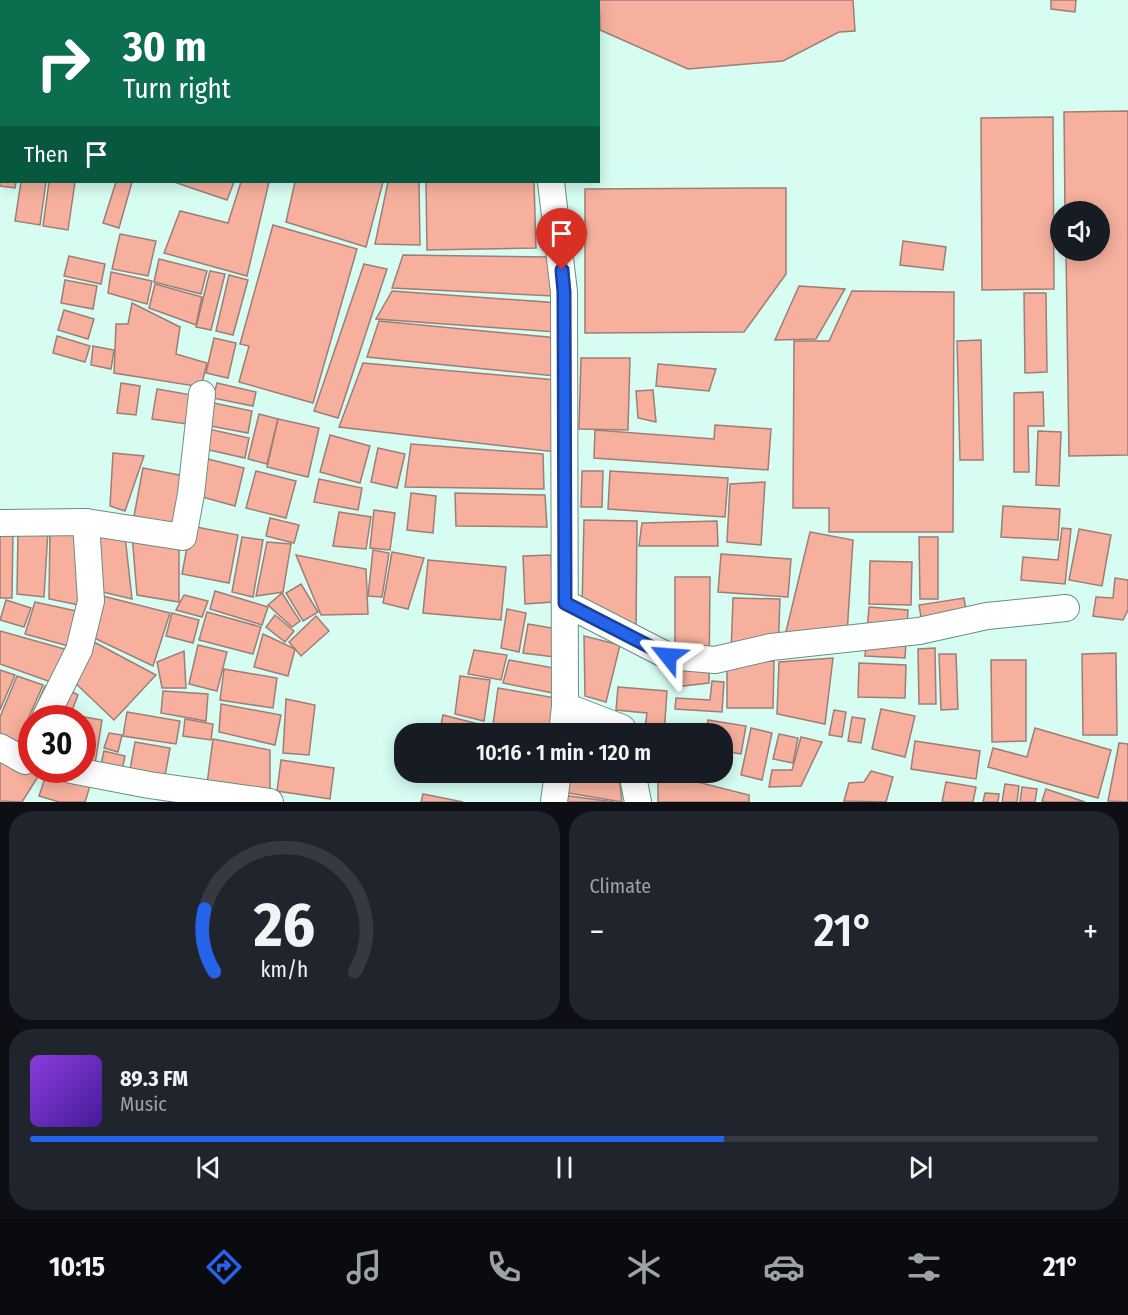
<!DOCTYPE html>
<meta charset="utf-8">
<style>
:root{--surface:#171b24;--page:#20242c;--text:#f1f3f6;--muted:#9ea1a6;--line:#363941;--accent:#2563eb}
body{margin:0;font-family:"Fira Sans Condensed",sans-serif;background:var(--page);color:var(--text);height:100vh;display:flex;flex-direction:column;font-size:22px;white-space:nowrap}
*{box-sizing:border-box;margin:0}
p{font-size:20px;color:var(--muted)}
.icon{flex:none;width:33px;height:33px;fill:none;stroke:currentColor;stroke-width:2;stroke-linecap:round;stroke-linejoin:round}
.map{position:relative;height:802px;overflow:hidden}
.details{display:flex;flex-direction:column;gap:9px;padding:9px;background:#0d0f14;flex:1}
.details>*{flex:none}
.guide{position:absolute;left:0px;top:0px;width:600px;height:183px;box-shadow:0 3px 15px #0003;background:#0b6e4f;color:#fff;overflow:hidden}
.tools{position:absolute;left:1050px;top:201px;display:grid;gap:12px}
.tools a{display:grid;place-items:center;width:60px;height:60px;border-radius:50%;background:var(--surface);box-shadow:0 3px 15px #0003;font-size:30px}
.speed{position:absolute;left:18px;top:705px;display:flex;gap:12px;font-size:30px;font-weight:700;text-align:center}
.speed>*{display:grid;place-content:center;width:78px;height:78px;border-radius:50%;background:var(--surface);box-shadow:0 3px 15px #0003;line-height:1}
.speed .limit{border:9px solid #d22;background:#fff;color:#111}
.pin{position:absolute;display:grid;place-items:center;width:51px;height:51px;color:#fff;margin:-62px -26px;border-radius:50% 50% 50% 0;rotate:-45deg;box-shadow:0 0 6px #0007}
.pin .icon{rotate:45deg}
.me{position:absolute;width:66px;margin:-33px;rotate:298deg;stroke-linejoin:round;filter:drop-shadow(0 0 4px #0008)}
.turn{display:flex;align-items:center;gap:21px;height:126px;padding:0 24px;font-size:27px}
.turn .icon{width:78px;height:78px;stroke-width:2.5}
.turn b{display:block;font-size:42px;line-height:51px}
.then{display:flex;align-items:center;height:57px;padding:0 24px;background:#0003;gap:12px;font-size:22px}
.big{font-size:45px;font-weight:600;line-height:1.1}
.details .widget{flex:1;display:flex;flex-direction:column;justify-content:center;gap:9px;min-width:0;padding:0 21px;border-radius:24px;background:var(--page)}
.details .dial{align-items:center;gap:0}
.dial svg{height:156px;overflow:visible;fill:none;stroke:var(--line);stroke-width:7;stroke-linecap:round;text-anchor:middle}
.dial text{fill:var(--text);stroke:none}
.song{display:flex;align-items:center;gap:18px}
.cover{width:72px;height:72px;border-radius:9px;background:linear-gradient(135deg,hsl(270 70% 55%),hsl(260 70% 35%))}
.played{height:6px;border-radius:3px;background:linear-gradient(90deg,var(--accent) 65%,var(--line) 65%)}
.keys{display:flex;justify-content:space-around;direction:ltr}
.heat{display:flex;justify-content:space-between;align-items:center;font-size:33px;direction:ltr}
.details .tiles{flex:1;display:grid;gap:9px;grid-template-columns:1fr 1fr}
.widget:last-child{grid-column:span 2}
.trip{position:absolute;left:394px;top:723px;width:339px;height:60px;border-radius:24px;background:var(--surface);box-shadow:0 3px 15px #0003;font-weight:600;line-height:60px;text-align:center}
.dock{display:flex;height:96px;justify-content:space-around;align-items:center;background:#090b0e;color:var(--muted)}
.dock .icon{width:42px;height:42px}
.dock .on{color:var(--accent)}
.dock b{font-size:27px;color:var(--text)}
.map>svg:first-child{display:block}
.building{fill:#f6b09d;stroke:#9d7e76;stroke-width:1.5}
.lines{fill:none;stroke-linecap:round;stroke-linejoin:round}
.street-casing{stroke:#6a8d83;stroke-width:28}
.street{stroke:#fff;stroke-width:26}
.route-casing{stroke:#184099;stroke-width:15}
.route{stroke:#2563eb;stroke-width:10}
</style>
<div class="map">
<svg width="1128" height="802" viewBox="0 0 1128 802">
<rect width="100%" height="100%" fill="#d7fdf2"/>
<g class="building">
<path d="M0,0h48v2h-46v98h-2z"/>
<path d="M599,0h254l2,31 -16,1 -56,29 -95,8 -88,-39z"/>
<path d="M1051,0h25l-1,12 -24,-3z"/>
<path d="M1128,111v344l-59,1 -3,-206h34v-38h-35l-1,-100z"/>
<path d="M0,117l2,1v64h14l-1,6 -15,-2z"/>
<path d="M1053,117l1,172 -72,1 -1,-172z"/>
<path d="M21,182h25l-6,43 -25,-4z"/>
<path d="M49,182h26l-7,48 -25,-4z"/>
<path d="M116,182h16l-13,46 -16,-5z"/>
<path d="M174,182h60l-7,18z"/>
<path d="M241,182h28l-22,94 -83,-23 16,-42 48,12z"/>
<path d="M295,182h88l-17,65 -80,-25z"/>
<path d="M388,182h31l1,63 -45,-1z"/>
<path d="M426,182h108l2,66 -109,2z"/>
<path d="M786,188v86l-42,58 -159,1v-144z"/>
<path d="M273,225l84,24 -44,154 -74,-21 10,-36 -9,-2z"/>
<path d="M120,234l36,7 -8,35 -36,-7z"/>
<path d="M903,241l43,6 -3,23 -43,-5z"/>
<path d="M403,255l149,2 1,39 -161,-8z"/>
<path d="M69,256l36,8 -4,20 -37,-8z"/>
<path d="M159,259l48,12 -6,23 -47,-12z"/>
<path d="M364,264l23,5 -49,149 -24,-7z"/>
<path d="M210,271l15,3 -14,56 -15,-3z"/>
<path d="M111,272l41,9 -5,23 -39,-11z"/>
<path d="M229,275l19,5 -15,55 -17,-4z"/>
<path d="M65,280l32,6 -4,23 -32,-6z"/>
<path d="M155,284l47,13 -6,28 -47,-17z"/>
<path d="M799,286l46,3 -29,50 -41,1z"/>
<path d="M392,291l168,12 -4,29 -180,-13z"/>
<path d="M852,291l102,1 -1,240h-124v-24h-36l1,-167h35z"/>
<path d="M1024,293h22l1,79 -22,1z"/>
<path d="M132,303l48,24 -4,27 31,9 -6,24 -87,-14 2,-49h12z"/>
<path d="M64,310l30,9 -6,20 -30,-9z"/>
<path d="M379,321l179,17 -3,38 -188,-19z"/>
<path d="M57,336l33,10 -5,16 -32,-9z"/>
<path d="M214,338l22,5 -8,35 -22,-5z"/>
<path d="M981,340l2,120h-23l-3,-119z"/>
<path d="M93,346l21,4 -3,19 -20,-4z"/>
<path d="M581,358h49l-2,72 -49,-1z"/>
<path d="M363,363l193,17v72l-217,-25z"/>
<path d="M658,364l58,5 -7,22 -53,-5z"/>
<path d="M121,383l19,3 -4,29 -19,-2z"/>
<path d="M217,383l39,9 -3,14 -40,-8z"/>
<path d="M157,389l35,6 -5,29 -35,-5z"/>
<path d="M653,390l3,32 -18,-4 -2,-27z"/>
<path d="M1043,392l1,34h-16l1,46h-15v-79z"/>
<path d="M209,402l43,9 -4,22 -43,-8z"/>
<path d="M259,414l19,5 -11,45 -19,-5z"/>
<path d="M278,419l41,9 -11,49 -41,-10z"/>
<path d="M715,425l56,4 -3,41 -174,-12 1,-28 119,9z"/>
<path d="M204,428l45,10 -4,20 -45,-10z"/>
<path d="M1038,431l23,1 -2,54 -23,-1z"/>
<path d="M330,435l40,11 -10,37 -40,-11z"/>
<path d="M411,444l132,10 1,35 -139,-2z"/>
<path d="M378,448l27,6 -8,34 -26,-6z"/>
<path d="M113,453l31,3 -19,55 -15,-5z"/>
<path d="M204,458l40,10 -9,38 -40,-11z"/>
<path d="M143,468l47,9 -9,48 -47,-9z"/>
<path d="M256,471l40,10 -10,37 -40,-10z"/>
<path d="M582,471h21l-1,36h-21z"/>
<path d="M610,471l118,7 -3,39 -117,-8z"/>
<path d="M319,479l43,9 -4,22 -44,-8z"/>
<path d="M765,482l-4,63 -34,-3 3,-58z"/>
<path d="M411,493l25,3 -3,37 -26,-3z"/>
<path d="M455,493l90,2 2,32 -91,-1z"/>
<path d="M1003,506l57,3 -2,31 -57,-3z"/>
<path d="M374,510l21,3 -5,37 -20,-2z"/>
<path d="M339,512l32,5 -5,32 -33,-3z"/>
<path d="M270,518l29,7 -5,18 -28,-7z"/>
<path d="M584,520l53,1 -1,111 -54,-25z"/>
<path d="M717,521l1,25h-79l3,-23z"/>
<path d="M191,526l47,9 -9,48 -47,-9z"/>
<path d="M87,528l38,8 7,63 -38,-9z"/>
<path d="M1062,528l9,1 -6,55 -44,-4 2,-23 35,3z"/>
<path d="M18,529l30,1 -4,67 -27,-3z"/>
<path d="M50,529h34l5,78 -40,-8z"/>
<path d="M1079,529l32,6 -9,51 -33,-6z"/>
<path d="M0,530h13l-1,68h-12z"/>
<path d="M810,532l43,8 -6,94 -63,6z"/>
<path d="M132,534l47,8v60l-42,-7z"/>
<path d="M242,537l21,3 -10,57 -21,-5z"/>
<path d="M919,537h19v62h-18z"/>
<path d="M267,542l24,2 -8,48 -27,4z"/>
<path d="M373,550l16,3 -7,44 -14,-1z"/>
<path d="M392,552l32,6 -16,51 -25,-6z"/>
<path d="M721,554l70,5 -3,38 -70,-5z"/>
<path d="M296,555l70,14 2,45 -47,1z"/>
<path d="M551,555l2,47 -28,2 -2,-48z"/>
<path d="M428,560l78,7 -5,53 -78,-7z"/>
<path d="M870,561l42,1 -1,43 -42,-1z"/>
<path d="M675,577h35l-1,106 -34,4z"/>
<path d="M1115,578l13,2v30l-5,10 -30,-4 3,-19 17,1z"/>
<path d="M301,584l17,28 -15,9 -17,-28z"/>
<path d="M215,591l53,16 -6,18 -52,-16z"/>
<path d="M282,593l18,28 -8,6 -24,-22z"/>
<path d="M95,594l75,19 -17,53 -65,-31z"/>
<path d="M184,595l24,6 -6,16 -26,-7z"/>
<path d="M733,598l47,1 -2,55 -47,-1z"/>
<path d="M964,598l3,18 -45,7 -3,-18z"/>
<path d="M6,600l25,8 -7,19 -24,-7z"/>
<path d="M35,602l46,10 -9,35 -47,-13z"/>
<path d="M869,607l39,3 -3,48 -40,-2z"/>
<path d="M507,609l19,4 -7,39 -18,-4z"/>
<path d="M207,612l54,15 -8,27 -54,-14z"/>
<path d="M172,613l27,7 -6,23 -27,-7z"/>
<path d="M275,615l19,16 -9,11 -19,-15z"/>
<path d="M316,616l13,15 -28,25 -12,-14z"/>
<path d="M528,624l30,5 -4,28 -31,-4z"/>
<path d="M0,631l68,19 -14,33 -54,-19z"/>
<path d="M263,634l32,15 -7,27 -34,-9z"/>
<path d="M584,636l36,9 -14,57 -21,-6z"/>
<path d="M94,642l62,33 -42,45 -44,-42z"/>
<path d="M198,645l29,7 -10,39 -28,-7z"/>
<path d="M935,648l1,56h-17l-1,-55z"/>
<path d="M474,650l33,5 -6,25 -33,-6z"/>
<path d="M184,651l2,37h-24l-5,-26z"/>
<path d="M1116,653l1,82h-34l-1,-81z"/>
<path d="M939,654h17l2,55 -17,1z"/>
<path d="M833,658l-8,66 -48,-10 2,-52z"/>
<path d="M509,660l45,8 -1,25 -50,-10z"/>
<path d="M991,660h35v81l-34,1z"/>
<path d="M727,661h47l-1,47h-46z"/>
<path d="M859,663l47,2 -1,33 -47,-1z"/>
<path d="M224,669l53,9 -4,30 -53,-8z"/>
<path d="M0,670l15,5 -15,35z"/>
<path d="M17,676l26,9 -28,64 -15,-8v-24z"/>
<path d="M460,676l30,4 -6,41 -29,-7z"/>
<path d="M712,681l12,1 -2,30 -47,-3 1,-11 34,2z"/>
<path d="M45,686l11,4 -13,28h-11v25l-14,5z"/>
<path d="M62,686l16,9 -9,23h-21z"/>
<path d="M618,687l49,4 -3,43h-20l3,-21 -31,-3z"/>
<path d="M498,688l58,10 -6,36h-10l-47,-9z"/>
<path d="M163,691l45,3 -2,27 -45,-8z"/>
<path d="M286,699l29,6 -6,50 -26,-2z"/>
<path d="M221,704l60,11 -6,30 -56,-13z"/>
<path d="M881,709l34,7 -10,41 -33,-8z"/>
<path d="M834,710l12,2 -4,25 -13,-2z"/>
<path d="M127,712l53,9 -4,23 -53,-8z"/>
<path d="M571,714l44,20h-46z"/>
<path d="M73,715l29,5 -7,44 -13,-3v-43h-10z"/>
<path d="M443,715l67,17v2h-71z"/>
<path d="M852,717l13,2 -4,24 -13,-2z"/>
<path d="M185,719l28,5 -2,16 -28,-4z"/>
<path d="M708,720l38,6 -5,28 -18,-3v-17h-17z"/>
<path d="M751,728l21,5 -10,47 -21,-5z"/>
<path d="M1035,728l76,22 -13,48 -110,-31 5,-19 34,9z"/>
<path d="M109,733l13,2 -4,17 -14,-4z"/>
<path d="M779,734l19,4 -5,25 -20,-4z"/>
<path d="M801,737l21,5 -21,44 -32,1 3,-17h20z"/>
<path d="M213,739l57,11v46l-63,-12z"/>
<path d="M915,741l65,10 -4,28 -65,-10z"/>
<path d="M135,742l35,6 -5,28 -35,-6z"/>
<path d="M1119,743l9,1v58l-20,-1z"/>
<path d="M0,750l39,25 -17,27 -22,-1z"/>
<path d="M104,751l21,5 -3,14 -21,-5z"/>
<path d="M281,760l53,8 -4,31 -53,-8z"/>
<path d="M871,771l22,6 -7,25 -42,-1 5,-18 15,-1z"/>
<path d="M47,772l43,14 -5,16h-26l-20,-6z"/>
<path d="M511,772h39l-2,11z"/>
<path d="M564,772h27l28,4 3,26 -60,-10z"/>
<path d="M658,772l91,23v7h-91z"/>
<path d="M946,782l30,5 -3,15h-31z"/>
<path d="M1005,784l14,2 -2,16h-15z"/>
<path d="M1022,787l15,2 -2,13h-15z"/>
<path d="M1046,789l39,13h-39l-4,-1z"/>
<path d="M985,793l14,1 -1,8h-15z"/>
<path d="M423,794l40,8h-42z"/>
<path d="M562,795l52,7h-54z"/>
</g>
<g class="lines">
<g class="street-casing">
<g id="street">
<path d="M530,0v2"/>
<path d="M551,182l13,110 1,414 -3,28"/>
<path d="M0,523l86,-1 97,15 8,-43 11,-100"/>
<path d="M565,603l103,53 47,4 56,-13 148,-16 68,-15 79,-8"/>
<path d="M565,706l57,22 1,6"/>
<path d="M45,718l34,-68 12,-49 -5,-79"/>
<path d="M0,747l25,14 7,-14"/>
<path d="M71,770l78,15 121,17"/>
<path d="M632,772l6,30"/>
<path d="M554,802l4,-30"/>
</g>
</g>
<use href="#street" class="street"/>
</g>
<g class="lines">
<g class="route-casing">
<path id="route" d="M562,270l2,22 1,311 103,53"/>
</g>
<use href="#route" class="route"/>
</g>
</svg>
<div class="tools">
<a><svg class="icon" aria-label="sound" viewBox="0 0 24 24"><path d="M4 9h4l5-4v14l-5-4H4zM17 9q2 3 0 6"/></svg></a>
</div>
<div class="speed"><div class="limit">30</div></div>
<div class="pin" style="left:562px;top:270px;background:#d93025"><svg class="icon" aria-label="arrive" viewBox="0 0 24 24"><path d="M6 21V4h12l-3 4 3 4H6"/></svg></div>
<svg class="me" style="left:668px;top:656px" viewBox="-20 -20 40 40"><path d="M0-17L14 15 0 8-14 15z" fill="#2563eb" stroke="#fff" stroke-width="4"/></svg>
<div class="trip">10:16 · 1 min · 120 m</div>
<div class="guide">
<div class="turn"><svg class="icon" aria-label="right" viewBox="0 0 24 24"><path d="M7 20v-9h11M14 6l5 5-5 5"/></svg><div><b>30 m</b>Turn right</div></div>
<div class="then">Then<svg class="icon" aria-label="arrive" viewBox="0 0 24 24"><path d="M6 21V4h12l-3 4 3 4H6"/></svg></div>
</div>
</div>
<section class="details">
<div class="tiles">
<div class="widget dial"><svg viewBox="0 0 100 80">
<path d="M14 69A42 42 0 1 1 86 69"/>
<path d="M14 69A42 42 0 0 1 9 37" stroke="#2563eb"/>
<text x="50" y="56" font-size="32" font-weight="700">26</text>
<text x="50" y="72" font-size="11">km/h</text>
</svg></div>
<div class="widget"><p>Climate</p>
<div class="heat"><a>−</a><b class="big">21°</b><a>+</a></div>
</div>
<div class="widget">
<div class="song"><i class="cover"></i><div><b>89.3 FM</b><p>Music</p></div></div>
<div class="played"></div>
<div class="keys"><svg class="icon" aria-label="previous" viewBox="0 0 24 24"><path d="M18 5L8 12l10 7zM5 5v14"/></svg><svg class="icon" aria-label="pause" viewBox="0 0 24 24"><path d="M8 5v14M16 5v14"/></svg><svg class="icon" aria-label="next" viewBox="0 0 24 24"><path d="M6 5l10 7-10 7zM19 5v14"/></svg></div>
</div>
</div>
</section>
<nav class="dock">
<b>10:15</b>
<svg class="icon on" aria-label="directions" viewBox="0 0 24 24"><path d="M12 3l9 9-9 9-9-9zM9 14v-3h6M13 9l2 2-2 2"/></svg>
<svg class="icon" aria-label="music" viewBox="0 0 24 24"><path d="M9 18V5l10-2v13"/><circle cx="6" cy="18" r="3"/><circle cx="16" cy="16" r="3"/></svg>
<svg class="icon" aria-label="phone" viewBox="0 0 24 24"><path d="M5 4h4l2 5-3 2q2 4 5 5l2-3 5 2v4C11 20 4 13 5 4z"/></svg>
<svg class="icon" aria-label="climate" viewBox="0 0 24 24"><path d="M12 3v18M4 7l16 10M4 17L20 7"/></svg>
<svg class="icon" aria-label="car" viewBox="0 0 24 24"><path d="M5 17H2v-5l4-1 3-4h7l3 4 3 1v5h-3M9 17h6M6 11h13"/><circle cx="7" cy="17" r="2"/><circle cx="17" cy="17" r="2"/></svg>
<svg class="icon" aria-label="filters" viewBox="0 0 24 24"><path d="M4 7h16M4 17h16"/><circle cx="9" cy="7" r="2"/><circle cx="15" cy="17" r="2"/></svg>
<b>21°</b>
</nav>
